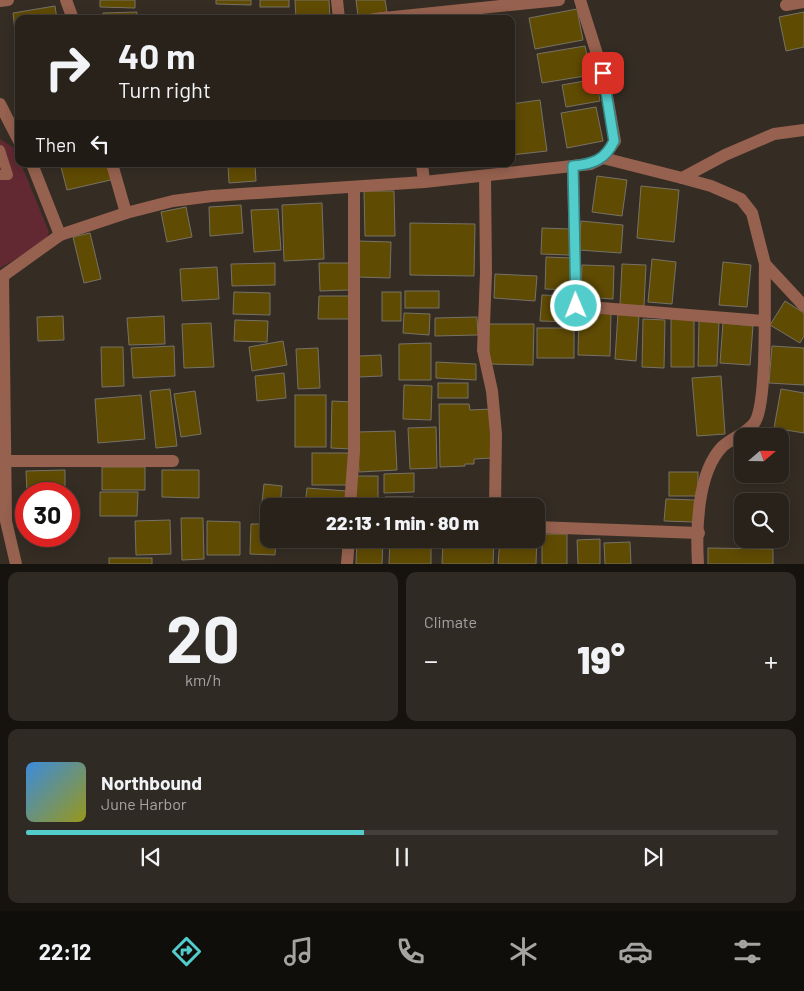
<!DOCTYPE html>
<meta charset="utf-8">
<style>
:root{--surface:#28221b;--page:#302a24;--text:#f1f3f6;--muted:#a5a4a3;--line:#443f3a;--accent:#53cdcb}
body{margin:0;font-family:Barlow,sans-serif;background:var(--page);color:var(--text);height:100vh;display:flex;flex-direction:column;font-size:19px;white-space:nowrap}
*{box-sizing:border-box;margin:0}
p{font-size:16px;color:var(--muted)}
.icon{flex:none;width:28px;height:28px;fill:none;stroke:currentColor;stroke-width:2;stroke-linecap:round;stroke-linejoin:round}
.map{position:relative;height:564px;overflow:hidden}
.details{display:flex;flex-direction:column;gap:8px;padding:8px;background:#16130f;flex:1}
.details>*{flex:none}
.guide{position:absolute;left:15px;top:15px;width:500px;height:152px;border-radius:10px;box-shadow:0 2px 12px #0003,0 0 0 1px var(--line);background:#28221b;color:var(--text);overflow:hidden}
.needle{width:32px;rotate:70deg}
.buttons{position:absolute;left:734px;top:428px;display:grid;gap:10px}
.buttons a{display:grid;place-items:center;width:55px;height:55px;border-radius:10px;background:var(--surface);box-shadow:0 2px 12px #0003,0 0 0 1px var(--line);font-size:25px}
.speed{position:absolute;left:15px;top:482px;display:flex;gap:10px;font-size:25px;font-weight:700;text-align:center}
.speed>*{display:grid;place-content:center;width:65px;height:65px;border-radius:50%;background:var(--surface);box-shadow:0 2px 12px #0003,0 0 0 1px var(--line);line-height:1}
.speed .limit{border:8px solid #d22;background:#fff;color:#111}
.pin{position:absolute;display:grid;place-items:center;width:42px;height:42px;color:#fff;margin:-21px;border-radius:10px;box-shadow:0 2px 8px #0006}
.me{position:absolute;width:55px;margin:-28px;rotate:359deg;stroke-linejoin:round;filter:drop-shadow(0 0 4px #0008)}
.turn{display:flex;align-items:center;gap:18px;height:105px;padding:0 20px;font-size:22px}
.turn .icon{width:65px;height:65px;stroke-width:2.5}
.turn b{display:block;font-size:35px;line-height:42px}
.then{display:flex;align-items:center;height:48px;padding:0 20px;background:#0003;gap:10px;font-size:19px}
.big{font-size:38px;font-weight:800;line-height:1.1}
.details .widget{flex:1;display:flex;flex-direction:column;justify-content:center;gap:8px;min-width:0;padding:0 18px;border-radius:10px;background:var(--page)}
.details .dial{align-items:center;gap:0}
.dial b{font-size:65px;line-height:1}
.song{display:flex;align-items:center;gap:15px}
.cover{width:60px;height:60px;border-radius:8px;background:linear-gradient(135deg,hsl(210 70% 55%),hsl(60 70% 35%))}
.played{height:5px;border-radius:2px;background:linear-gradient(90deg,var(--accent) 45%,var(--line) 45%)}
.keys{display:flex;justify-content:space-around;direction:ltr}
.heat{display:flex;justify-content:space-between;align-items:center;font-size:28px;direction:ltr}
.details .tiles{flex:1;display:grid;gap:8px;grid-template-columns:1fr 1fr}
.widget:last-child{grid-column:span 2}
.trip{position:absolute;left:260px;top:498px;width:285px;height:50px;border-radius:10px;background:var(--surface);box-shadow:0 2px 12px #0003,0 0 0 1px var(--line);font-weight:800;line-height:50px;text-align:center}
.tabs{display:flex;height:80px;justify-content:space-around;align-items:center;background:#100e0b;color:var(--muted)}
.tabs .icon{width:35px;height:35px}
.tabs .current{color:var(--accent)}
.tabs b{font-size:22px;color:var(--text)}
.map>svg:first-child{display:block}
.green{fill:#622932}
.building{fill:#604b03;stroke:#767265}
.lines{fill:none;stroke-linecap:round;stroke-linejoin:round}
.service{stroke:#96614f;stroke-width:10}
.minor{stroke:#96614f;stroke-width:12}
.route-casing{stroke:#368584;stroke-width:12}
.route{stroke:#53cdcb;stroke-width:9}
</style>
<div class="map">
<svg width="804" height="564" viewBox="0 0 804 564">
<rect width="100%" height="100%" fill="#352d24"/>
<path class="green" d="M0,139l14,9 5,16h2l28,68 -4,10 -45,26z"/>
<g class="building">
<path d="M100,0h35v8l-35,-1z"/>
<path d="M216,0h35v5l-35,-1z"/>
<rect x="260" y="0" width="29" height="7"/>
<path d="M295,0h34l1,19h-34z"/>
<path d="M356,0h29l2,12 -29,4z"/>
<path d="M55,6l2,13h-38v12h-4l-2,-18z"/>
<path d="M577,9l6,31 -48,9 -6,-31z"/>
<path d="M137,12v7h-34v-6z"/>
<path d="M804,12v35l-18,4 -7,-34z"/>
<path d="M585,46l6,29 -49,8 -5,-29z"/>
<path d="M596,79l4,22 -34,6 -4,-22z"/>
<path d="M540,100l7,51 -36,4v-51z"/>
<path d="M596,107l7,34 -36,7 -6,-35z"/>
<path d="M74,164h38l3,15 -48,11 -6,-23z"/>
<path d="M228,164l27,1 1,16 -27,2z"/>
<path d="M597,176l30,4 -5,36 -30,-4z"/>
<path d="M641,186l38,4 -5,52 -37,-4z"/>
<path d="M364,191h30l1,45h-30z"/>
<path d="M322,203l2,56 -40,2 -2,-56z"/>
<path d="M241,205l2,28 -33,3 -1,-29z"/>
<path d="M186,207l6,30 -25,5 -6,-30z"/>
<path d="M278,209l3,41 -27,2 -3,-42z"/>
<path d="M581,221l42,4 -2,28 -42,-3z"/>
<path d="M410,223l65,1 -1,52 -64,-1z"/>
<path d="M542,228l29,1 -2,26 -28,-1z"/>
<path d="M90,233l11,46 -17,4 -11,-46z"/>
<path d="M358,241l33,1 -1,36 -33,-1z"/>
<path d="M546,257l27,1 -2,32 -26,-1z"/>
<path d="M652,259l24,3 -4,42 -24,-2z"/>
<path d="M723,262l28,3 -4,42 -28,-2z"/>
<path d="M275,263v22l-43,1 -1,-22z"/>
<path d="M319,263h31v27l-30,1z"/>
<path d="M622,264l24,1 -2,41 -24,-1z"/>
<path d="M582,265l32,1 -1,33 -32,-2z"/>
<path d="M217,267l2,32 -37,2 -2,-32z"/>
<path d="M495,274l42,2 -2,25 -41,-3z"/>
<rect x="405" y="291" width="34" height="17"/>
<path d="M234,292l36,1v22l-37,-1z"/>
<rect x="382" y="292" width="19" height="29"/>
<path d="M542,295l30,1 -1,26 -31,-1z"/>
<path d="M319,296h30v23h-31z"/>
<path d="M785,301l19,12v23l-4,7 -30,-18z"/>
<path d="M579,311l32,1 -1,44 -32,-1z"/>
<path d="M404,313l26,1 -1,21 -26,-2z"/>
<path d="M618,313l21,2 -3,46 -21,-2z"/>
<path d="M63,316l1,24 -26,1 -1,-24z"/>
<path d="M164,316l1,28 -36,1 -2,-27z"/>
<path d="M671,316l23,1v50h-23z"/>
<path d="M477,317l1,18 -43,1v-18z"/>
<path d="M643,319l22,1 -1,48 -22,-1z"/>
<path d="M235,320l33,1 -1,21 -33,-1z"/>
<path d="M699,321l20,1 -2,44h-19z"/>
<path d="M211,323l3,44 -30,1 -2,-44z"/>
<path d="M723,323l30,3 -3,39 -30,-2z"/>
<path d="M489,324h45l-1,41 -44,-1z"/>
<rect x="537" y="328" width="37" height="30"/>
<path d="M283,341l4,24 -35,6 -3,-24z"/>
<path d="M431,343v37h-32v-36z"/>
<path d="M174,346l1,30 -42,2 -2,-30z"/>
<path d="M772,346l32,2v37l-35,-2z"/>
<path d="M101,347h22l1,39 -22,1z"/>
<path d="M318,348l2,40 -22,1 -2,-40z"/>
<path d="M381,355l1,21 -23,1v-21z"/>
<path d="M436,362l40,2v16l-40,-2z"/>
<path d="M284,373l2,25 -29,3 -2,-25z"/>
<path d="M721,376l4,58 -28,2 -5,-58z"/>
<rect x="438" y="383" width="30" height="15"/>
<path d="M404,385l28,1 -1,34 -28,-1z"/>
<path d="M170,389l7,57 -21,2 -6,-57z"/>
<path d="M781,389l23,4v40l-30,-5z"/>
<path d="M195,391l6,43 -20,3 -7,-43z"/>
<path d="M141,395l4,44 -47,4 -3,-44z"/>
<rect x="295" y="395" width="31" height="52"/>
<path d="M332,401l20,1 -1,47 -20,-1z"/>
<path d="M439,404h30l1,6 22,-1v49l-18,1v5h-9v2l-25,1z"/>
<path d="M436,427l1,41 -27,1 -2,-41z"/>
<path d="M395,431l2,39 -38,2 -2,-40z"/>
<rect x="312" y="453" width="38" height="32"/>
<rect x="102" y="467" width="43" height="23"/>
<path d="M65,470v24h-38l-1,-23z"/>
<path d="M162,470h37v28l-37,-1z"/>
<rect x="669" y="472" width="29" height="24"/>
<path d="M414,473v19l-30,1v-19z"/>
<rect x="355" y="476" width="23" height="25"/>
<path d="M264,484l18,2 -2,20h-11v6l-8,-1z"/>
<path d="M307,488l40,3 -1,15h-41z"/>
<path d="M100,492h38l-1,24h-37z"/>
<path d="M385,497h28l-1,9h-27z"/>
<path d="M666,499l29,1 -1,22 -30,-1z"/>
<path d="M181,518h22l1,41 -22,1z"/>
<path d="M170,520l1,34 -35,1 -1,-34z"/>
<path d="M207,521l33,1v33h-33z"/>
<path d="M251,524h18v15h7l-1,16 -25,-1z"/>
<rect x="542" y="534" width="25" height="30"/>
<path d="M536,535h1l-1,29h-38l2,-25h36z"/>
<path d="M305,539h37v7l-38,-1z"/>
<path d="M357,539l26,1 -1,24h-26z"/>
<path d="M390,539h41v25h-42z"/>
<path d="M443,539h51l-1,25h-51z"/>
<path d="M600,539v25h-22l-1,-24z"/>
<path d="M630,542l1,22h-26l-1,-21z"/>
<path d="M708,548l65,1v15h-65z"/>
<rect x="109" y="558" width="43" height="6"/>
</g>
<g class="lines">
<path class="service" d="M0,150l8,25h-8"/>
<g class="minor">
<path d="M66,0l7,19"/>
<path d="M337,0l2,19"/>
<path d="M0,1l8,-1"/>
<path d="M786,5l18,-3"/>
<path d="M374,19l185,-19"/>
<path d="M0,104l19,37"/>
<path d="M603,158l79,20 43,-23 49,-21 30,-4"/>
<path d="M32,164l28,71"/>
<path d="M112,164l14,49"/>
<path d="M422,164l2,18"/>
<path d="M573,166l3,140 188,15"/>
<path d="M485,176l1,97 -3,77 9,41 4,43 -1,72"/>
<path d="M682,178l29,8 30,13 11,14 13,51 39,42"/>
<path d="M3,276l3,245 10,43"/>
<path d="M0,278l60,-43 66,-22 47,-12 39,-5 212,-14 167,-18 12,-6 12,-17 -12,-68 -23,-73"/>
<path d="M5,461h168"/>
<path d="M350,506l4,-55v-264"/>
<path d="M536,527l163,6"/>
<path d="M347,564l2,-25"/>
<path d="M698,564c-2,-34 -1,-91 24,-117 9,-9 26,-14 33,-25 13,-21 9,-127 10,-158"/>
</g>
</g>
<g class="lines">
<g class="route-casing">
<path id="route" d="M576,306l-3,-140c20,-2 32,-6 41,-25l-11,-68"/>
</g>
<use href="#route" class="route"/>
</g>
</svg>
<div class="buttons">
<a><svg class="needle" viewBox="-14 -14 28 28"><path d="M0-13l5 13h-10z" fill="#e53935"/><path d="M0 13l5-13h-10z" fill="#a5a4a3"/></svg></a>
<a><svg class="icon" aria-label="search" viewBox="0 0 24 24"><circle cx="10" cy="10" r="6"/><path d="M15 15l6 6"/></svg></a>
</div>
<div class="speed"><div class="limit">30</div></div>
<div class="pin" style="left:603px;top:73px;background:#d93025"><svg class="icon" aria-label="arrive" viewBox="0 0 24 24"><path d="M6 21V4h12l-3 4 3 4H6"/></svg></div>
<svg class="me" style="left:576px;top:306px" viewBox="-20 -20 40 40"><circle r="17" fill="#53cdcb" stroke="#fff" stroke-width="3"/><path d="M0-11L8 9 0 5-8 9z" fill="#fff"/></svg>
<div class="trip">22:13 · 1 min · 80 m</div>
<div class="guide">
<div class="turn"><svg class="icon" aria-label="right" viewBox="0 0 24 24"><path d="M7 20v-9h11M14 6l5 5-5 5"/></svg><div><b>40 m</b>Turn right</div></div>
<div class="then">Then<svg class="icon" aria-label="left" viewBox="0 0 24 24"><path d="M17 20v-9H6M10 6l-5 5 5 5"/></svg></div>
</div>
</div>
<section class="details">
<div class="tiles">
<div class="widget dial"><b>20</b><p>km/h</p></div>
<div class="widget"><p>Climate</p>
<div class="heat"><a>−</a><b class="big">19°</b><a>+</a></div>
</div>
<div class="widget">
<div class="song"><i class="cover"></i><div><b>Northbound</b><p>June Harbor</p></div></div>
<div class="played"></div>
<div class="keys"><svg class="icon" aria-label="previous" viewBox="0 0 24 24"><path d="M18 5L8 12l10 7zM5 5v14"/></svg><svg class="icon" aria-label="pause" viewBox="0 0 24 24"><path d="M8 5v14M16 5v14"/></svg><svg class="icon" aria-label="next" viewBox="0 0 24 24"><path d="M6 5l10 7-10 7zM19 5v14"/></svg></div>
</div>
</div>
</section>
<nav class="tabs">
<b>22:12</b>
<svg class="icon current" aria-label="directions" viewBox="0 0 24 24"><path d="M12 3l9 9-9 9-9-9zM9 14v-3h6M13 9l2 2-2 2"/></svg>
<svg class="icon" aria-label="music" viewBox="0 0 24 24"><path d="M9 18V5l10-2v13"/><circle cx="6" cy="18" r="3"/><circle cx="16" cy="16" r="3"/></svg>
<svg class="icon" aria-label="phone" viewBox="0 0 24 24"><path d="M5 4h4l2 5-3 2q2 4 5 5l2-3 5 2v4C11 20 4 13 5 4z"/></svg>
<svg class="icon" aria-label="climate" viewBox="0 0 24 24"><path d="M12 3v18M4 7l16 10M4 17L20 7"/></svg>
<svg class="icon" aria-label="car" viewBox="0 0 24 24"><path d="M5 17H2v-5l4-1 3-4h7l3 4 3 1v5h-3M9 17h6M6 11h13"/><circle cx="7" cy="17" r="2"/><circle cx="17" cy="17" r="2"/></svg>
<svg class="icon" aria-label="filters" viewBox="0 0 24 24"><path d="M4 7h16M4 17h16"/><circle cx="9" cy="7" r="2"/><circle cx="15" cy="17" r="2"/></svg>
</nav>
